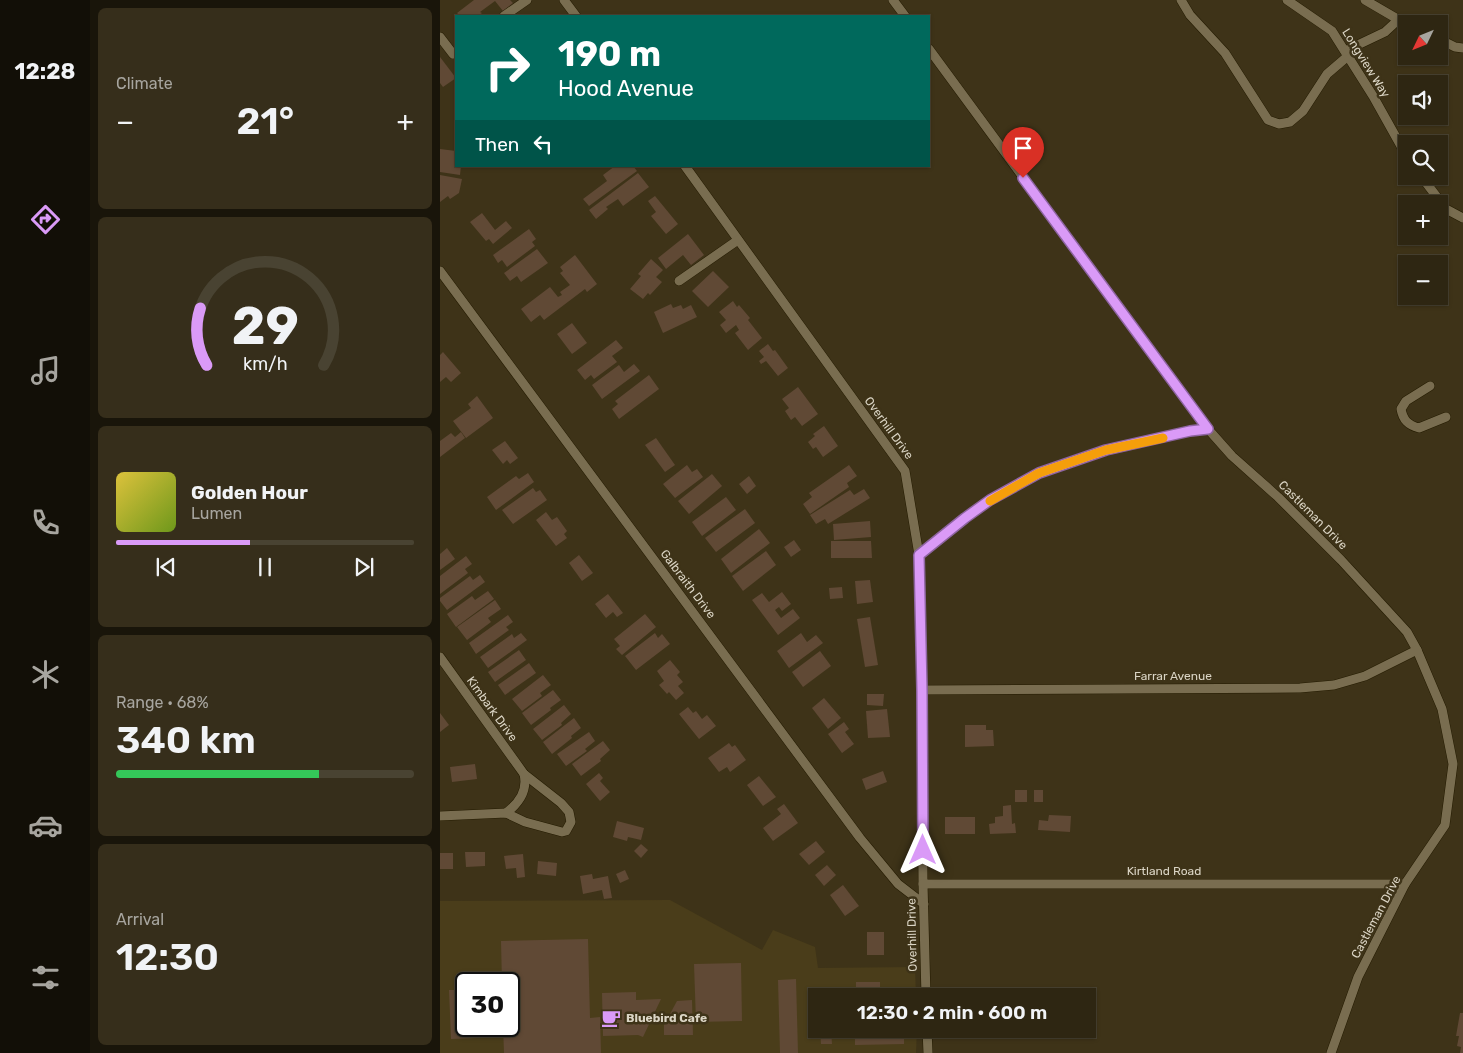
<!DOCTYPE html>
<meta charset="utf-8">
<style>
:root{--surface:#2e2612;--page:#362e1b;--text:#f1f3f6;--muted:#a7a59f;--line:#494332;--accent:#da9af7}
body{margin:0;font-family:Rubik,sans-serif;background:var(--page);color:var(--text);height:100vh;display:flex;flex-direction:column;font-size:19px;white-space:nowrap}
*{box-sizing:border-box;margin:0}
p{font-size:16px;color:var(--muted)}
.icon{flex:none;width:28px;height:28px;fill:none;stroke:currentColor;stroke-width:2;stroke-linecap:round;stroke-linejoin:round}
.map{position:relative;flex:1;overflow:hidden}
.side{display:flex;flex-direction:column;gap:8px;padding:8px;background:#19150a;width:350px}
.side>*{flex:none}
.guide{position:absolute;left:15px;top:15px;width:475px;height:152px;border-radius:0px;box-shadow:0 1px 4px #0004,0 0 0 1px var(--line);background:#00695c;color:#fff;overflow:hidden}
.needle{width:32px;rotate:227deg}
.controls{position:absolute;left:958px;top:15px;display:grid;gap:10px}
.controls a{display:grid;place-items:center;width:50px;height:50px;border-radius:0px;background:var(--surface);box-shadow:0 1px 4px #0004,0 0 0 1px var(--line);font-size:25px}
.speed{position:absolute;left:15px;top:972px;display:flex;gap:10px;font-size:25px;font-weight:700;text-align:center}
.speed>*{display:grid;place-content:center;width:65px;height:65px;border-radius:50%;background:var(--surface);box-shadow:0 1px 4px #0004,0 0 0 1px var(--line);line-height:1}
.speed .limit{border:2px solid #111;border-radius:8px;background:#fff;color:#111}
.pin{position:absolute;display:grid;place-items:center;width:42px;height:42px;color:#fff;margin:-51px -21px;border-radius:50% 50% 50% 0;rotate:-45deg;box-shadow:0 0 5px #0007}
.pin .icon{rotate:45deg}
.me{position:absolute;width:55px;margin:-28px;rotate:0deg;stroke-linejoin:round;filter:drop-shadow(0 0 4px #0008)}
.turn{display:flex;align-items:center;gap:18px;height:105px;padding:0 20px;font-size:22px}
.turn .icon{width:65px;height:65px;stroke-width:2.5}
.turn b{display:block;font-size:35px;line-height:42px}
.then{display:flex;align-items:center;height:48px;padding:0 20px;background:#0003;gap:10px;font-size:19px}
.big{font-size:38px;font-weight:600;line-height:1.1}
.side .widget{flex:1;display:flex;flex-direction:column;justify-content:center;gap:8px;min-width:0;padding:0 18px;border-radius:8px;background:var(--page)}
.side .dial{align-items:center;gap:0}
.dial svg{height:130px;overflow:visible;fill:none;stroke:var(--line);stroke-width:7;stroke-linecap:round;text-anchor:middle}
.dial text{fill:var(--text);stroke:none}
.song{display:flex;align-items:center;gap:15px}
.cover{width:60px;height:60px;border-radius:8px;background:linear-gradient(135deg,hsl(50 70% 55%),hsl(80 70% 35%))}
.played{height:5px;border-radius:2px;background:linear-gradient(90deg,var(--accent) 45%,var(--line) 45%)}
.keys{display:flex;justify-content:space-around;direction:ltr}
.heat{display:flex;justify-content:space-between;align-items:center;font-size:28px;direction:ltr}
.charge{height:8px;border-radius:4px;background:linear-gradient(90deg,#34c759 68%,var(--line) 0)}
.trip{position:absolute;left:368px;top:988px;width:288px;height:50px;border-radius:0px;background:var(--surface);box-shadow:0 1px 4px #0004,0 0 0 1px var(--line);font-weight:600;line-height:50px;text-align:center}
main{display:flex;flex:1;min-height:0}
.tabs{display:flex;flex-direction:column;width:90px;justify-content:space-around;align-items:center;background:#120f07;color:var(--muted)}
.tabs .icon{width:35px;height:35px}
.tabs .selected{color:var(--accent)}
.tabs b{font-size:22px;color:var(--text)}
.map>svg:first-child{display:block}
.built{fill:#4a3d1a;fill-rule:evenodd}
.building{fill:#604935}
.lines{fill:none;stroke-linecap:round;stroke-linejoin:round}
.minor-casing{stroke:#241b01;stroke-width:10}
.minor{stroke:#796d50;stroke-width:9}
.route-casing{stroke:#8e64a1;stroke-width:12}
.route{stroke:#da9af7;stroke-width:9}
.slow{stroke:#f59e0b;stroke-width:9}
.labels{text-anchor:middle;dominant-baseline:central;stroke-width:5;stroke-linejoin:round;paint-order:stroke}
.street-label{font-size:12px;fill:#dbd5c5;stroke:#3e3318}
.poi-label{font-size:12px;font-weight:bold;fill:#dbd5c5;stroke:#3e3318;text-anchor:start}
</style>
<main>
<nav class="tabs">
<b>12:28</b>
<svg class="icon selected" aria-label="directions" viewBox="0 0 24 24"><path d="M12 3l9 9-9 9-9-9zM9 14v-3h6M13 9l2 2-2 2"/></svg>
<svg class="icon" aria-label="music" viewBox="0 0 24 24"><path d="M9 18V5l10-2v13"/><circle cx="6" cy="18" r="3"/><circle cx="16" cy="16" r="3"/></svg>
<svg class="icon" aria-label="phone" viewBox="0 0 24 24"><path d="M5 4h4l2 5-3 2q2 4 5 5l2-3 5 2v4C11 20 4 13 5 4z"/></svg>
<svg class="icon" aria-label="climate" viewBox="0 0 24 24"><path d="M12 3v18M4 7l16 10M4 17L20 7"/></svg>
<svg class="icon" aria-label="car" viewBox="0 0 24 24"><path d="M5 17H2v-5l4-1 3-4h7l3 4 3 1v5h-3M9 17h6M6 11h13"/><circle cx="7" cy="17" r="2"/><circle cx="17" cy="17" r="2"/></svg>
<svg class="icon" aria-label="filters" viewBox="0 0 24 24"><path d="M4 7h16M4 17h16"/><circle cx="9" cy="7" r="2"/><circle cx="15" cy="17" r="2"/></svg>
</nav>
<section class="side">
<div class="widget"><p>Climate</p>
<div class="heat"><a>−</a><b class="big">21°</b><a>+</a></div>
</div>
<div class="widget dial"><svg viewBox="0 0 100 80">
<path d="M14 69A42 42 0 1 1 86 69"/>
<path d="M14 69A42 42 0 0 1 10 34" stroke="#da9af7"/>
<text x="50" y="56" font-size="32" font-weight="700">29</text>
<text x="50" y="72" font-size="11">km/h</text>
</svg></div>
<div class="widget">
<div class="song"><i class="cover"></i><div><b>Golden Hour</b><p>Lumen</p></div></div>
<div class="played"></div>
<div class="keys"><svg class="icon" aria-label="previous" viewBox="0 0 24 24"><path d="M18 5L8 12l10 7zM5 5v14"/></svg><svg class="icon" aria-label="pause" viewBox="0 0 24 24"><path d="M8 5v14M16 5v14"/></svg><svg class="icon" aria-label="next" viewBox="0 0 24 24"><path d="M6 5l10 7-10 7zM19 5v14"/></svg></div>
</div>
<div class="widget"><p>Range · 68%</p><b class="big">340 km</b><div class="charge"></div></div>
<div class="widget"><p>Arrival</p><b class="big">12:30</b></div>
</section>
<div class="map">
<svg width="1023" height="1053" viewBox="0 0 1023 1053">
<rect width="100%" height="100%" fill="#3e3318"/>
<path class="built" d="M230,900l92,50 11,-20 42,17 3,21 97,-1 1,29h-100v33h101l-1,24h-476v-152zM26,984h43v42h-43z"/>
<g class="building">
<path d="M34,0h36l3,3 -10,8 -8,-10 -15,11 2,1 -4,3h-18l-3,-3z"/>
<path d="M0,57l16,21 -13,9 -3,-4z"/>
<path d="M0,149l16,2 -1,11 1,4h5l-1,9 -20,-3z"/>
<path d="M175,166h18l4,5 -48,35 -6,-7 24,-18 -4,-6z"/>
<path d="M198,173l11,14 -26,19 -5,-7 -12,8 2,2 -12,10 -7,-9z"/>
<path d="M0,175l22,4 -3,14 -9,6 -2,-3 -8,6z"/>
<path d="M215,196l23,28 -12,10 -15,-18 5,-4 -8,-11z"/>
<path d="M42,213l13,17 11,-9 6,7 -19,16 -4,-5 -3,2 -16,-19z"/>
<path d="M89,229l7,10 -4,3 3,4 -28,21 -5,-7 -4,3 -5,-8z"/>
<path d="M248,234l16,21 -13,10 -8,-10 -17,14 -8,-11z"/>
<path d="M97,249l11,14 -27,19 -4,-6 -7,5 -6,-8z"/>
<path d="M135,255l22,29 -10,8 -2,-3 -41,31 -4,-5 -9,7 -10,-13 29,-22 8,10 4,-2 -2,-3 10,-7 -10,-12 3,-2 -3,-4z"/>
<path d="M211,259l12,11 -7,7 6,5 -12,13 -2,-2 -5,6 -13,-10 11,-13 -3,-2z"/>
<path d="M273,271l16,16 -21,20 -16,-16z"/>
<path d="M293,301l4,6 2,-2 11,13 -2,2 14,18 -14,12 -13,-17 4,-3 -3,-5 -10,8 -6,-8 6,-5 -7,-8z"/>
<path d="M231,304l2,4 8,-3 2,4 8,-4 6,12 -34,16 -9,-21z"/>
<path d="M132,323l15,20 -15,11 -15,-20z"/>
<path d="M176,340l7,8 -11,8 5,6 -23,17 -3,-4 -6,5 -8,-10z"/>
<path d="M328,344l5,7 2,-1 13,18 -10,8 -12,-15 -5,3 -2,-3 5,-4 -5,-6z"/>
<path d="M3,352l18,21 -10,9 -5,-5 -6,5v-27z"/>
<path d="M194,364l6,7 -38,28 -10,-14 27,-20 5,7z"/>
<path d="M209,375l10,14 -40,30 -7,-10 6,-5 -3,-3z"/>
<path d="M358,387l20,27 -16,12 -7,-9 -4,3 -6,-9 4,-3 -7,-9z"/>
<path d="M37,396l16,22 -27,20 -13,-17 18,-13 -3,-4z"/>
<path d="M384,426l14,20 -15,11 -7,-10 -3,2 -5,-7 7,-6 -2,-2z"/>
<path d="M21,432l4,6 -25,19v-16l11,-8 4,4z"/>
<path d="M216,438l19,27 -10,7 -20,-27z"/>
<path d="M65,441l13,17 -8,6 -3,-4 -4,4 -11,-14z"/>
<path d="M247,465l5,7 5,-3 6,8 -28,21 -12,-14z"/>
<path d="M409,465l8,11 -10,7 2,4 -39,27 -7,-10 9,-7 -3,-4z"/>
<path d="M88,473l6,9 -38,28 -9,-13 29,-21 3,3z"/>
<path d="M272,474l10,12 -33,28 -11,-13z"/>
<path d="M309,476l7,10 -9,8 -8,-10z"/>
<path d="M93,488l3,4 4,-2 7,10 -34,24 -11,-14z"/>
<path d="M424,489l6,9 -42,26 -3,-5 -9,5 -6,-9 40,-25 4,5z"/>
<path d="M286,497l10,13 -34,26 -10,-14z"/>
<path d="M305,509l10,14 -39,29 -11,-14z"/>
<path d="M106,512l6,8 5,-3 10,14 -3,3 3,4 -11,8 -20,-26z"/>
<path d="M430,521l1,16 -37,3 -1,-16z"/>
<path d="M319,529l11,14 -39,30 -10,-14z"/>
<path d="M354,540l7,10 -10,7 -7,-10z"/>
<path d="M391,541h40l1,17h-41z"/>
<path d="M7,548l8,11 -15,11v-16z"/>
<path d="M326,551l10,14 -33,26 -11,-15z"/>
<path d="M139,555l14,18 -11,8 -13,-18z"/>
<path d="M26,556l6,8 -7,5 3,4 -28,21v-18z"/>
<path d="M40,575l5,7 -38,28 -7,-9v-3l30,-22 3,4z"/>
<path d="M430,580l3,22 -16,2 -2,-23z"/>
<path d="M402,587l1,11 -13,1 -1,-11z"/>
<path d="M48,591l6,8 -38,28 -9,-13 25,-18 3,4z"/>
<path d="M342,592l9,12 -9,7 -3,-4 -4,3 6,8 12,-9 7,9 -22,17 -26,-35 10,-7 7,9z"/>
<path d="M168,594l15,19 -6,4 -4,-5 -7,6 -11,-14z"/>
<path d="M55,600l6,9 -13,9 3,4 -24,18 -10,-13z"/>
<path d="M205,614l11,13 -34,28 -6,-6 4,-3 -6,-7z"/>
<path d="M68,615l5,7 -7,5 3,3 -33,24 -7,-11z"/>
<path d="M430,617l8,48 -13,2 -8,-48z"/>
<path d="M81,633l6,7 -39,28 -8,-11 32,-23 2,4z"/>
<path d="M215,633l3,5 4,-4 8,10 -34,26 -11,-14z"/>
<path d="M361,633l6,9 9,-7 7,8 -34,25 -12,-17z"/>
<path d="M79,650l7,10 -31,22 -7,-10z"/>
<path d="M380,651l11,15 -28,21 -11,-15z"/>
<path d="M230,660l10,12 -3,3 6,7 -5,4 6,7 -8,7 -7,-8 -2,2 -8,-9 5,-4 -7,-10z"/>
<path d="M89,663l7,10 -31,22 -7,-10z"/>
<path d="M103,675l8,10 -11,8 2,3 -20,15 -10,-12z"/>
<path d="M113,690l8,10 -11,8 1,2 -20,15 -9,-12z"/>
<path d="M427,694h17l-1,12 -16,-1z"/>
<path d="M384,698l17,20 -13,11 -16,-21z"/>
<path d="M124,705l7,9 -10,9 1,2 -20,15 -9,-11z"/>
<path d="M248,707l5,6 3,-2 6,8 5,-4 9,11 -17,13 -20,-25z"/>
<path d="M447,709l3,28 -22,1 -2,-27z"/>
<path d="M0,713l9,12 -9,7z"/>
<path d="M134,718l7,10 -10,8 1,2 -20,16 -9,-12z"/>
<path d="M404,722l5,7 -4,3 9,12 -12,9 -14,-19z"/>
<path d="M525,725h21v5h7l1,16 -29,1z"/>
<path d="M149,732l6,9 -10,8 2,2 -21,15 -9,-12z"/>
<path d="M163,741l7,9 -10,9 1,2 -20,15 -9,-12z"/>
<path d="M289,743l3,4 3,-2 11,15 -16,12 -3,-5 -8,5 -11,-14z"/>
<path d="M35,764l2,15 -25,3 -2,-15z"/>
<path d="M443,771l4,11 -21,8 -4,-11z"/>
<path d="M159,773l4,5 -3,3 10,11 -10,9 -14,-17z"/>
<path d="M319,776l17,21 -13,9 -16,-21z"/>
<rect x="575" y="790" width="12" height="12"/>
<rect x="594" y="790" width="9" height="12"/>
<path d="M344,804l14,19 -25,18 -10,-13 18,-14 -4,-5z"/>
<path d="M571,805l1,19 3,-1 1,10 -26,1 -1,-10 6,-1v-6l8,-1v-10z"/>
<path d="M609,815l22,1 -1,16 -32,-2 1,-10 9,1z"/>
<rect x="505" y="817" width="30" height="17"/>
<path d="M177,821l27,7 -3,12 -13,-3 -1,4 -14,-4z"/>
<path d="M376,841l9,11 -16,13 -10,-11z"/>
<path d="M201,844l7,6 -7,8 -7,-7z"/>
<path d="M25,852h20v14l-19,1z"/>
<rect x="0" y="853" width="13" height="16"/>
<path d="M83,854l2,23 -8,1 -1,-10 -10,1 -2,-13z"/>
<path d="M98,861l19,2 -1,13 -19,-2z"/>
<path d="M387,865l9,10 -12,11 -9,-11z"/>
<path d="M185,870l4,9 -9,4 -4,-9z"/>
<path d="M152,874l1,5 15,-3 4,22 -8,1 -2,-9 -19,4 -3,-18z"/>
<path d="M403,885l16,21 -14,10 -15,-21z"/>
<rect x="427" y="932" width="17" height="23"/>
<path d="M148,939l2,79 10,-1 1,36h-97l-1,-27h6v-42h-7l-1,-43z"/>
<path d="M301,963l1,58 -46,1 -2,-58z"/>
<path d="M356,979l2,74h-18l-2,-73z"/>
<path d="M14,982h14v2h-2v42h11l1,12 -27,1 -2,-49h5z"/>
<rect x="416" y="982" width="24" height="14"/>
<path d="M196,992v8l25,-1 -18,38 -5,-2 -35,1 -1,-43z"/>
<path d="M252,1000l1,35h-29v-10l13,-24z"/>
<path d="M1020,1013h3v40h-3l1,-6 -4,-1 2,-10h-3z"/>
<path d="M380,1029h11l1,15h-11z"/>
<path d="M415,1029h49v15l-49,1z"/>
</g>
<g class="lines">
<g class="minor-casing">
<g id="minor">
<path d="M124,0l12,16"/>
<path d="M453,0l12,16"/>
<path d="M741,0l9,15 35,38 43,67 11,4 11,-2 13,-11 24,-37 21,-18"/>
<path d="M847,0l45,31 41,65 33,59"/>
<path d="M925,0l41,24"/>
<path d="M64,16l23,-16"/>
<path d="M0,37l13,17 3,-2"/>
<path d="M999,39l16,8 8,1"/>
<path d="M489,49l279,380 24,27 46,41 63,63 66,72 10,18 25,59 11,55 -8,61 -40,59 -47,93 -27,76"/>
<path d="M905,51l40,-19 13,-12"/>
<path d="M245,166l220,305 14,84 3,135 1,194 3,112"/>
<path d="M981,176l25,33 17,9"/>
<path d="M0,271l420,567 38,46 26,20"/>
<path d="M239,281l59,-41"/>
<path d="M990,386l-24,15 -5,8c2,11 7,16 18,19l27,-11"/>
<path d="M479,555l46,-37 25,-18 49,-27 67,-23 84,-19 18,-2"/>
<path d="M0,657l84,117 37,29 8,9 2,10 -5,9 -4,1 -37,-10 -19,-9 -66,3"/>
<path d="M482,690l378,-2 34,-3 31,-9 52,-26"/>
<path d="M66,813c13,-10 22,-22 18,-39"/>
<path d="M483,884h482"/>
<path d="M487,1029l1,24"/>
</g>
</g>
<use href="#minor" class="minor"/>
</g>
<g class="lines">
<g class="route-casing">
<path id="route" d="M483,850l-1,-160 -3,-135 46,-37 25,-18 49,-27 67,-23 84,-19 18,-2 -185,-251"/>
</g>
<use href="#route" class="route"/>
<path class="slow" d="M550,501l49,-28 67,-23 57,-12"/>
</g>
<defs>
<g id="cafe-bare" transform="scale(1.5)"><path d="M-5.5-4.5H6V0H3Q3 3.5 0 3.5H-2.5Q-5.5 3.5-5.5 0ZM3-3.2v2h1.7v-2ZM-6 4.5H4V6H-6Z" fill="#da9af7" stroke="#3e3318" stroke-width="2.5" paint-order="stroke"/></g>
</defs>
<g fill-rule="evenodd">
<use href="#cafe-bare" x="171" y="1018"/>
</g>
<g class="labels">
<g class="street-label">
<text transform="translate(926 63) rotate(58)">Longview Way</text>
<text transform="translate(449 428) rotate(54)">Overhill Drive</text>
<text transform="translate(873 515) rotate(45)">Castleman Drive</text>
<text transform="translate(248 584) rotate(53)">Galbraith Drive</text>
<text x="733" y="676">Farrar Avenue</text>
<text transform="translate(52 709) rotate(54)">Kimbark Drive</text>
<text x="724" y="871">Kirtland Road</text>
<text transform="translate(936 917) rotate(-62)">Castleman Drive</text>
<text transform="translate(472 935) rotate(-91)">Overhill Drive</text>
</g>
<g class="poi-label">
<text x="186" y="1018">Bluebird Cafe</text>
</g>
</g>
</svg>
<div class="controls">
<a><svg class="needle" viewBox="-14 -14 28 28"><path d="M0-13l5 13h-10z" fill="#e53935"/><path d="M0 13l5-13h-10z" fill="#a7a59f"/></svg></a>
<a><svg class="icon" aria-label="sound" viewBox="0 0 24 24"><path d="M4 9h4l5-4v14l-5-4H4zM17 9q2 3 0 6"/></svg></a>
<a><svg class="icon" aria-label="search" viewBox="0 0 24 24"><circle cx="10" cy="10" r="6"/><path d="M15 15l6 6"/></svg></a>
<a>+</a>
<a>−</a>
</div>
<div class="speed"><div class="limit">30</div></div>
<div class="pin" style="left:583px;top:178px;background:#d93025"><svg class="icon" aria-label="arrive" viewBox="0 0 24 24"><path d="M6 21V4h12l-3 4 3 4H6"/></svg></div>
<svg class="me" style="left:483px;top:850px" viewBox="-20 -20 40 40"><path d="M0-17L14 15 0 8-14 15z" fill="#da9af7" stroke="#fff" stroke-width="4"/></svg>
<div class="trip">12:30 · 2 min · 600 m</div>
<div class="guide">
<div class="turn"><svg class="icon" aria-label="right" viewBox="0 0 24 24"><path d="M7 20v-9h11M14 6l5 5-5 5"/></svg><div><b>190 m</b>Hood Avenue</div></div>
<div class="then">Then<svg class="icon" aria-label="left" viewBox="0 0 24 24"><path d="M17 20v-9H6M10 6l-5 5 5 5"/></svg></div>
</div>
</div>
</main>
